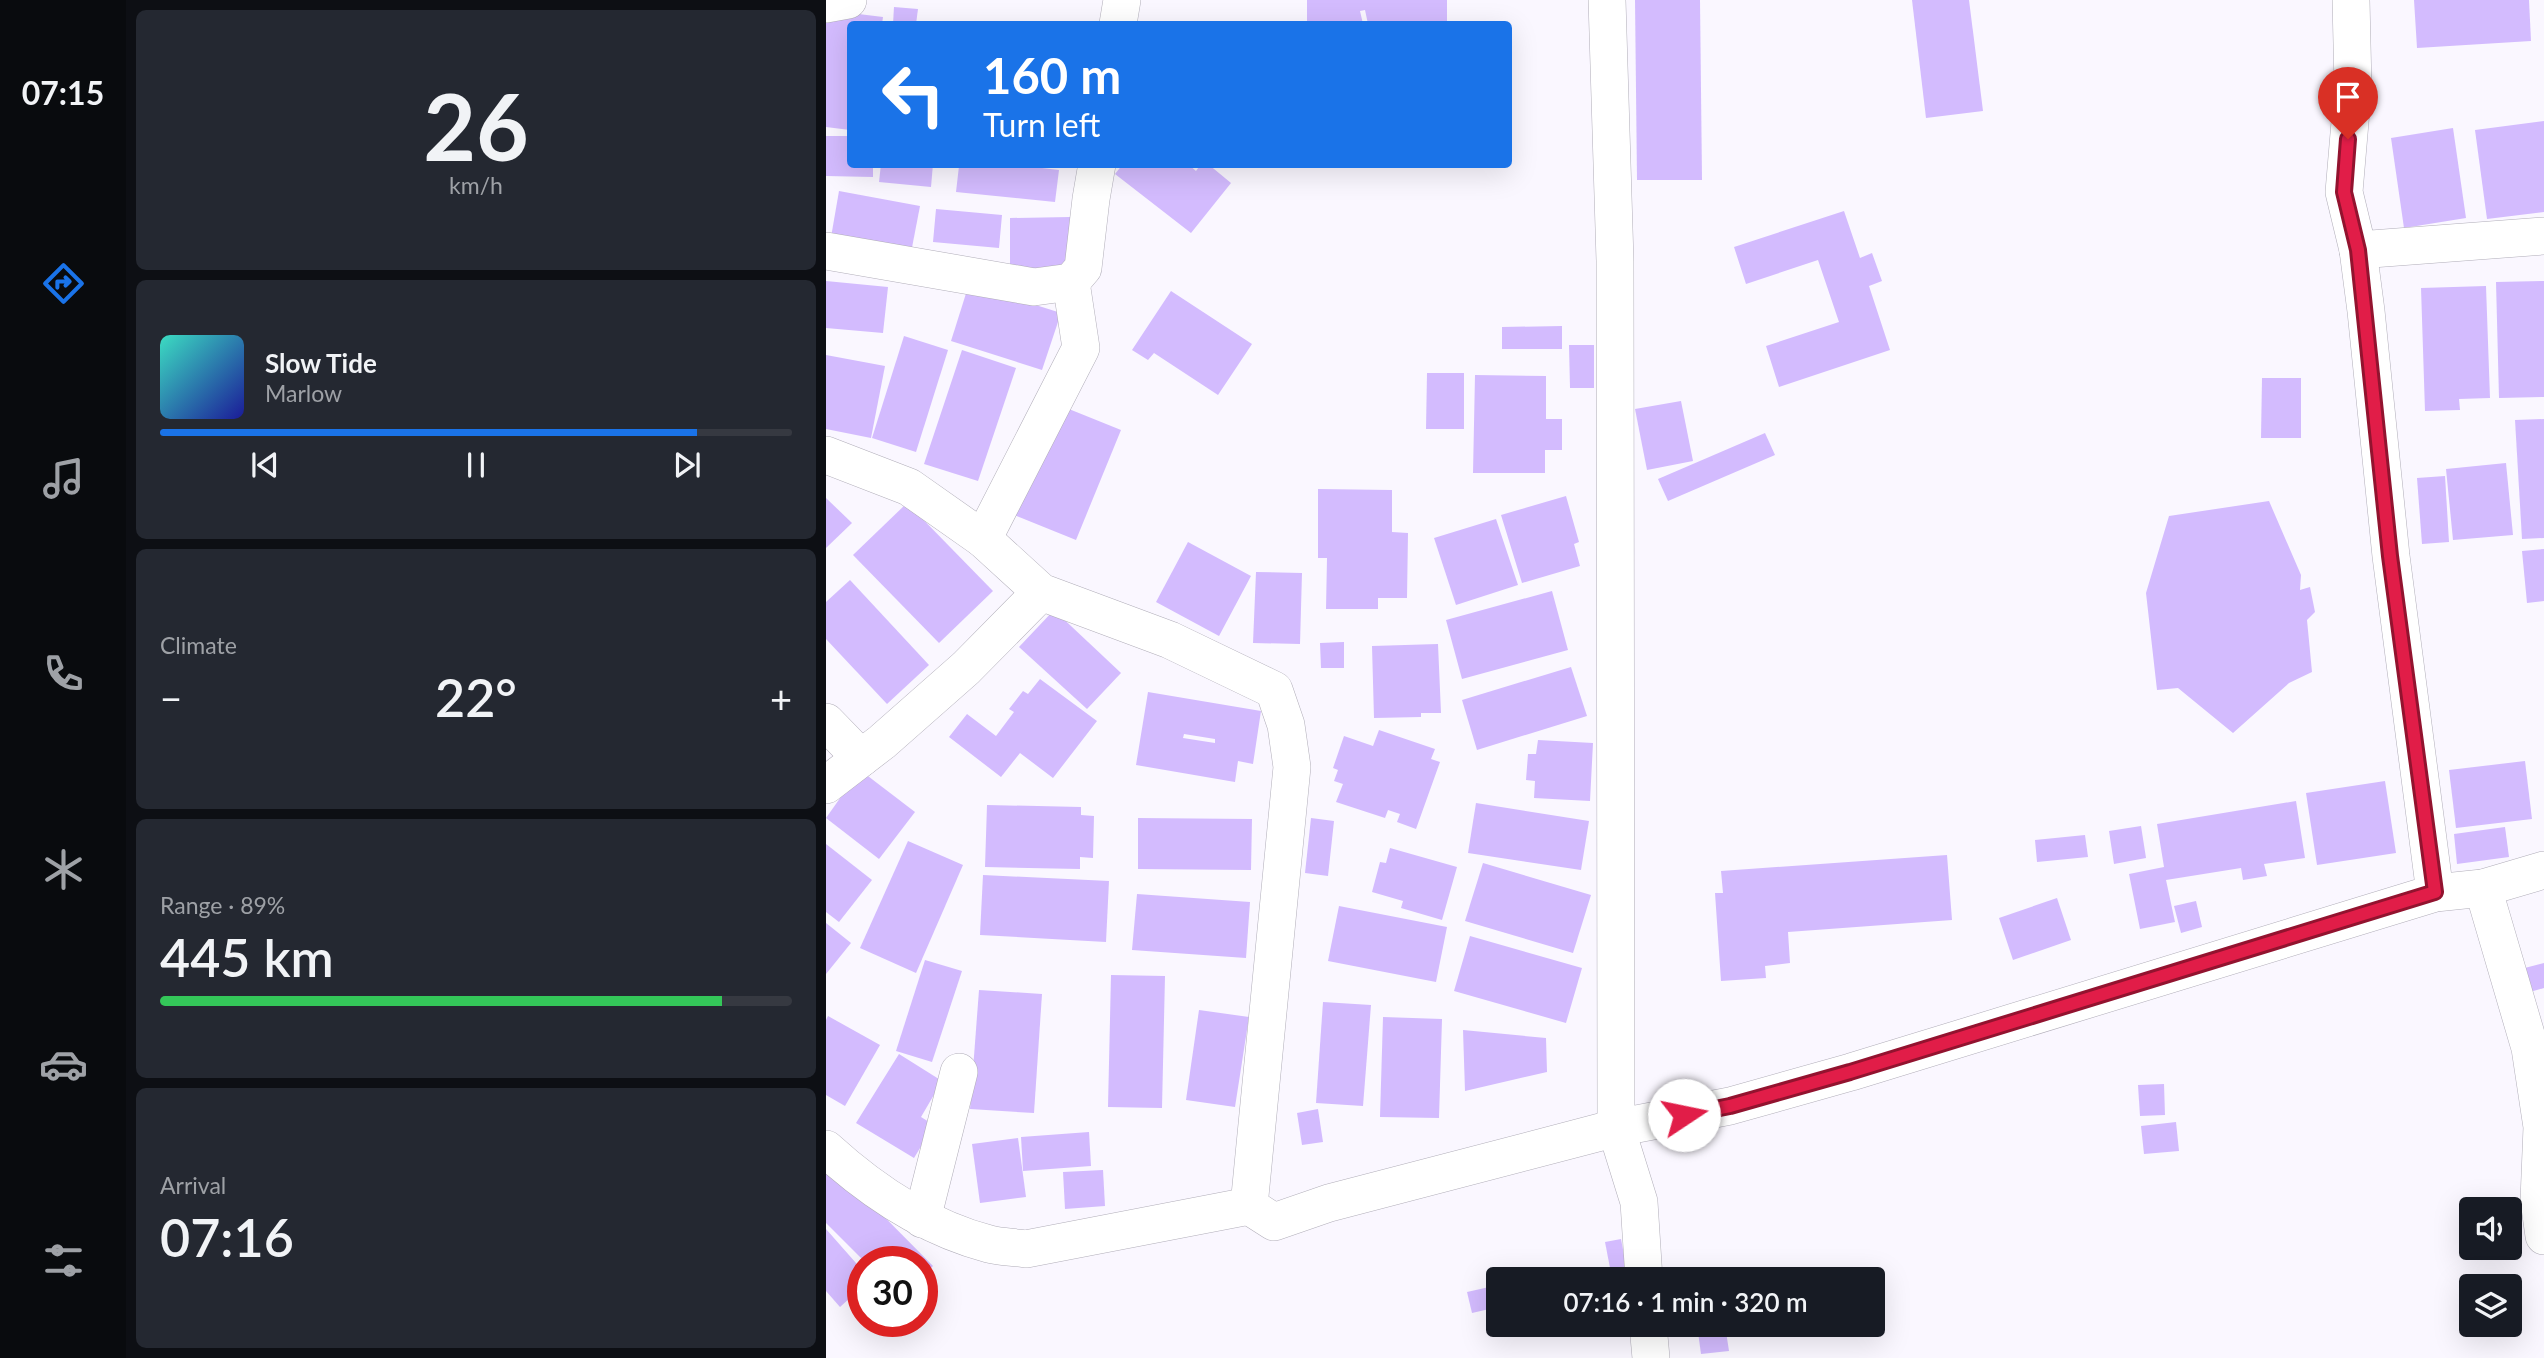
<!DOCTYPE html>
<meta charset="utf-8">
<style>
:root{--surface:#171b24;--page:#242831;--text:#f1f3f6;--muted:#9ea1a6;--line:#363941;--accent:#1a73e8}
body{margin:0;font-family:Lato,sans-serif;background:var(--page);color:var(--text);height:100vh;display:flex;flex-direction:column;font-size:26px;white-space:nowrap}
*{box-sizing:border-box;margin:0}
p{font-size:23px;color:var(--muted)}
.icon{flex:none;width:38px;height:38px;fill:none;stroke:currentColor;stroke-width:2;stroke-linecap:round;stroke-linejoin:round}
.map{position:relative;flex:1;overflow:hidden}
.details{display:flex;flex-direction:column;gap:10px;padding:10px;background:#0d0f14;width:700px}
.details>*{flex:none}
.hud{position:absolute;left:21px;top:21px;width:665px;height:147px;border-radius:7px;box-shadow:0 7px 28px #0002;background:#1a73e8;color:#fff;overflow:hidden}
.buttons{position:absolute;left:1633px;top:1197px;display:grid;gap:14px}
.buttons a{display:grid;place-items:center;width:63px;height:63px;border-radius:7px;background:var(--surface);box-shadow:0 7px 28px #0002;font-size:35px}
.speed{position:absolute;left:21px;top:1246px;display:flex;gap:14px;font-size:35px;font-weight:700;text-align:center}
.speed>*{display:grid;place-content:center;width:91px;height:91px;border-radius:50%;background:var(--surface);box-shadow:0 7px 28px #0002;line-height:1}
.speed .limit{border:10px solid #d22;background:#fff;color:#111}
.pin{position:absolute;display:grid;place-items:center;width:60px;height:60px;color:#fff;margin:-72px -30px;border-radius:50% 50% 50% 0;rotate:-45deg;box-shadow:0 0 7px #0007}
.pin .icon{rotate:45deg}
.me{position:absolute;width:77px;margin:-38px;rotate:79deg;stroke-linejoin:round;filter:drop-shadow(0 0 5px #0008)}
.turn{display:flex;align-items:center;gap:24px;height:147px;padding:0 21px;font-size:32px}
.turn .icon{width:91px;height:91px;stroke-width:2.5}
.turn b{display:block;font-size:49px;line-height:60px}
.big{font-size:52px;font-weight:600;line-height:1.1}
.details .card{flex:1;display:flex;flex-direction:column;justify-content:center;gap:10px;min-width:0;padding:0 24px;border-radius:10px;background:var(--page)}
.details .dial{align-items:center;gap:0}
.dial b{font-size:91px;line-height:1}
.song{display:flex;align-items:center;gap:21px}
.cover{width:84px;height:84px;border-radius:10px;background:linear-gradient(135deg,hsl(170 70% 55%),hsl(240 70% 35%))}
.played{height:7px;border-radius:4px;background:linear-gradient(90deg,var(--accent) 85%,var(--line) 85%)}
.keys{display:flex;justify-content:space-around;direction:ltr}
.heat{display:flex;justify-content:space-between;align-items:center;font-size:38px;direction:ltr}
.charge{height:10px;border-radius:5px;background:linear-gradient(90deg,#34c759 89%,var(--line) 0)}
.trip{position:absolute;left:660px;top:1267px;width:399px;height:70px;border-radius:7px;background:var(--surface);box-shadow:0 7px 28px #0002;font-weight:600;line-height:70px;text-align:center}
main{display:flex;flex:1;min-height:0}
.dock{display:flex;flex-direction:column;width:126px;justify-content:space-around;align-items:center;background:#090b0e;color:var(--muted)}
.dock .icon{width:49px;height:49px}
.dock .active{color:var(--accent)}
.dock b{font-size:32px;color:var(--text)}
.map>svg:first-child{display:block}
.building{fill:#d3bbfe;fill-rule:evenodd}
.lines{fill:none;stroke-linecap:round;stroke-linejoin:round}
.minor-casing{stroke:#b1aeb9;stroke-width:38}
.minor{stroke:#fff;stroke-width:37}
.route-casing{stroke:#92132f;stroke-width:18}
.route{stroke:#e11d48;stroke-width:12}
</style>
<main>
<nav class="dock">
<b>07:15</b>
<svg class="icon active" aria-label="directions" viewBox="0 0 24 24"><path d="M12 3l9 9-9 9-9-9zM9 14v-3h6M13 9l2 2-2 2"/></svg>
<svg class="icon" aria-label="music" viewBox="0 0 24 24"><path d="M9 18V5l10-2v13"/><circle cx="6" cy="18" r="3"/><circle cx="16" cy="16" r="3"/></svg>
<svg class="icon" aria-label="phone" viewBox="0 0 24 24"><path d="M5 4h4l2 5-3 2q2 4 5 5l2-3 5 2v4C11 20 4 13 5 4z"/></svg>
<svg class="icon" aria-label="climate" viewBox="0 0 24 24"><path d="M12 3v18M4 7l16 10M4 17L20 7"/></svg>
<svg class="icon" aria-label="car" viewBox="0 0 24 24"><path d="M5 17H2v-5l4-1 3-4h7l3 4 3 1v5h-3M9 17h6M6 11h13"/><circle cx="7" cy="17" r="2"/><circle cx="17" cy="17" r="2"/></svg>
<svg class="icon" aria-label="filters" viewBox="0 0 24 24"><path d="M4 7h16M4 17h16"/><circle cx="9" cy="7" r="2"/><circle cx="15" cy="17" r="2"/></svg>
</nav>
<section class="details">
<div class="card dial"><b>26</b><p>km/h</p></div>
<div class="card">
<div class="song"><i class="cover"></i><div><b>Slow Tide</b><p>Marlow</p></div></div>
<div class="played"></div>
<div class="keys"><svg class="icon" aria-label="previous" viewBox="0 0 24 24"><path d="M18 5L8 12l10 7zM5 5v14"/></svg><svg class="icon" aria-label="pause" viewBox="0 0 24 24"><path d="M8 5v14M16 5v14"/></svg><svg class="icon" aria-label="next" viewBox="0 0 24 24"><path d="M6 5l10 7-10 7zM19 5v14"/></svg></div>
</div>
<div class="card"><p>Climate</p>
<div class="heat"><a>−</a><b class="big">22°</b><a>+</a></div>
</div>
<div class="card"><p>Range · 89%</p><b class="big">445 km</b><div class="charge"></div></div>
<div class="card"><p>Arrival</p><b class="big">07:16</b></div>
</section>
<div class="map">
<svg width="1718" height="1358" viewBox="0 0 1718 1358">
<rect width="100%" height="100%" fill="#faf7ff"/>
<g class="building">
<path d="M481,0h140v24h-79l-3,-14 -5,1 3,13h-56z"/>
<path d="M809,0h65l2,180h-65z"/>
<path d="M1086,0h57l14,111 -57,7z"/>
<path d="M1588,0h115l2,41 -114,7z"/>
<path d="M68,7l24,2 -2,15h-23z"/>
<path d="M0,10l57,7 -1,7h-32v106l-24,-3z"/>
<path d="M1718,121v91l-57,7 -12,-89z"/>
<path d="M1627,128l13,90 -62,10 -13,-90z"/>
<path d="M0,136h24v28h23v13l-47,-1z"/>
<path d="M55,164h52l-2,23 -52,-5z"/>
<path d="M140,164h59v2l34,4 -4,32 -99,-10 3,-26 7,1z"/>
<path d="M297,164h65l8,7 5,-7h7l23,19 -40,50 -76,-59z"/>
<path d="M13,191l81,15 -10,52 -80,-15z"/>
<path d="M110,209l66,6 -3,33 -66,-6z"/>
<path d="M1018,211l16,47 12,-5 10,28 -13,5 21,64 -111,37 -13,-41 73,-24 -21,-62 -72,24 -12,-37z"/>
<path d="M244,217v54h-60v-53z"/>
<path d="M0,281l62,6 -5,46 -57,-5z"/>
<path d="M1718,281v116l-45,1 -3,-116z"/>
<path d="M143,284l92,29 -19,57 -91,-29z"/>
<path d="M1660,286l4,112 -31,1 1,11 -35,1 -4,-123z"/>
<path d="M345,291l81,53 -34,51 -64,-42 -6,7 -16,-10z"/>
<path d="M736,326v23h-60v-22z"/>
<path d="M78,336l44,14 -32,102 -44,-14z"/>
<path d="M743,345h25v43h-24z"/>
<path d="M136,350l54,18 -38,113 -54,-17z"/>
<path d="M0,355l59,11 -14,72 -45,-9z"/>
<path d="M601,373h37v56h-38z"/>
<path d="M649,375l71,1v43h16v31h-17v23h-72z"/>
<path d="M1436,378h39v60h-40z"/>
<path d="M855,401l12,60 -46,9 -12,-61z"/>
<path d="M233,405l62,25 -45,110 -62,-25z"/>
<path d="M1718,419v119l-22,1 -7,-119z"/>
<path d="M939,433l10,22 -107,46 -10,-22z"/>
<path d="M1680,463l7,72 -60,5 -7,-71z"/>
<path d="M1619,476l4,66 -27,2 -5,-66z"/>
<path d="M492,489l74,1v42l16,1 -1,65h-29v11h-52l1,-51h-9z"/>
<path d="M740,496l13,46 -5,2 6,22 -58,17 -21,-68z"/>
<path d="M0,498l26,25 -26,25z"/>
<path d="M1443,501l32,74 -1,15 10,-3 5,25 -8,8 5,52 -23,11 -56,50 -55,-45 -21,2 -11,-97 23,-77z"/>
<path d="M81,503l86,88 -54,52 -86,-88z"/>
<path d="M670,519l22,66 -62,20 -22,-67z"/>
<path d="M362,542l63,34 -32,60 -63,-34z"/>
<path d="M1718,549v52l-17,2 -5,-52z"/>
<path d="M430,572l46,1 -2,71 -47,-1z"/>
<path d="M24,580l79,85 -42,39 -61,-65v-37z"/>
<path d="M726,591l16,59 -106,29 -16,-59z"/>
<path d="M228,610l67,63 -34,36 -68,-62z"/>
<path d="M518,642v26h-23l-1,-25z"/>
<path d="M612,644l3,69h-20v4l-47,1 -2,-72z"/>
<path d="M745,667l16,49 -110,34 -15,-50z"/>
<path d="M214,679l57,42 -44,57 -33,-25 -19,24 -52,-40 18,-23 29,22 18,-24 -5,-3 14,-18 5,3z"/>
<path d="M322,692l113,19 -8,53 -15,-3 -3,21 -99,-17zM358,734l31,5v4l-32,-5z"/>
<path d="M553,730l56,19 -4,10 9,3 -24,67 -19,-7 3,-8 -12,-4 -3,8 -49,-16 7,-18 -9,-3 4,-11 -5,-2 11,-32 29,10z"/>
<path d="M712,740l55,3 -3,58 -56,-3 1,-17 -9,-1 2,-26h8z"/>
<path d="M1699,761l7,58 -76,9 -7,-58z"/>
<path d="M34,770l55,42 -36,47 -53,-41z"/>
<path d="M1559,781l11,72 -79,12 -11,-72z"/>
<path d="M1470,801l9,57 -41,6 3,12 -24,4 -2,-12 -75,12 9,42 -35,7 -11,-55 35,-7 -7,-43z"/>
<path d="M650,803l113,18 -8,49 -113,-17z"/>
<path d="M161,805l94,2v8l13,1 -1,42 -13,-1v12l-95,-2z"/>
<path d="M312,818l114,1 -1,51 -113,-1z"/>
<path d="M485,818l23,3 -6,55 -23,-3z"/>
<path d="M1315,826l5,32 -32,6 -5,-33z"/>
<path d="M1679,827l4,30 -52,7 -3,-30z"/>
<path d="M1259,835l3,22 -51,5 -2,-22z"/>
<path d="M82,841l55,24 -47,108 -56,-25z"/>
<path d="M0,844l46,36 -33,42 -13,-10z"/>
<path d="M564,848l67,19 -15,53 -41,-12 2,-7 -31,-9 8,-30 6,1z"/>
<path d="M1121,855l5,65 -164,12 2,31 -25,3 1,12 -45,3 -6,-88h8l-2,-22z"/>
<path d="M657,863l108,32 -18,58 -108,-32z"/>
<path d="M157,875l126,6 -3,61 -126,-7z"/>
<path d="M311,894l113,8 -4,56 -114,-8z"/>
<path d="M1231,898l14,42 -58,20 -14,-42z"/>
<path d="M1370,901l6,26 -21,6 -7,-27z"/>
<path d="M513,906l108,21 -11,55 -108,-21z"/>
<path d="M0,923l25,20 -25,31z"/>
<path d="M644,936l112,32 -16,55 -112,-32z"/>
<path d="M99,960l37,11 -30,91 -36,-11z"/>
<path d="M1718,963v25l-21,6 -6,-24z"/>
<path d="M285,975l54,1 -3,132 -54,-1z"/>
<path d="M153,990l63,4 -8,119 -64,-4z"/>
<path d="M497,1002l48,3 -8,101 -47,-3z"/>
<path d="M373,1010l50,7 -14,90 -49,-7z"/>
<path d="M2,1016l52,29 -35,61 -19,-11v-75z"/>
<path d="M557,1017l59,2 -3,99 -59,-1z"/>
<path d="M637,1030l83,8 1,34 -82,19z"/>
<path d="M73,1054l43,27 -21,36 13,8 -20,33 -58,-35z"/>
<path d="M1338,1084l1,31 -25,1 -2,-31z"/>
<path d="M492,1109l5,33 -21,3 -5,-32z"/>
<path d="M1350,1122l3,29 -35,3 -3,-28z"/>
<path d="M263,1132l2,34 -68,5 -2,-34z"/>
<path d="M192,1138l8,59 -46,6 -8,-59z"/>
<path d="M0,1158l107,108 -11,11v-15h-57l-39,-39z"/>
<path d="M277,1170l2,36 -40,3 -2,-37z"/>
<path d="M0,1229l37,42v22l-9,8 -3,-4 -11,10 -14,-16z"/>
<path d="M795,1239l6,31 -16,3 -6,-31z"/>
<path d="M672,1285v22l-26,6 -5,-21z"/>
<path d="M871,1325h28l4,26 -28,3z"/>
</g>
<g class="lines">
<g class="minor-casing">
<g id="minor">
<path d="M781,0l8,261 1,867 23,74 5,77"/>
<path d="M1525,0l2,87 -9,105 14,58 8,61 25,245 44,337"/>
<path d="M0,4l22,-4"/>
<path d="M292,24l4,-24"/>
<path d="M1532,250l186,-14"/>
<path d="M0,251l208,36 37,-5 12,-14 8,-69 6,-35"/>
<path d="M0,455l83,32 74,52 58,53 129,48 104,50 12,35 6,42 -43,439 25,16 55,-19 287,-75 114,-22 121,-34 584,-179 48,-5 61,-18"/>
<path d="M157,539l98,-191 -10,-66"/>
<path d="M0,722l35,36"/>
<path d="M0,785l56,-43 84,-74 75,-76"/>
<path d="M1657,888l47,160 12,79 -3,73 5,36"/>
<path d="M0,1149c46,42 102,79 163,95 11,3 25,3 37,5l223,-43"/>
<path d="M96,1219l37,-147"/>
<path d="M822,1325l3,33"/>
</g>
</g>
<use href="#minor" class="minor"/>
</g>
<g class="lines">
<g class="route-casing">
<path id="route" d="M858,1115l46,-9 120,-34 585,-180 -45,-336 -32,-306 -14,-58 4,-53"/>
</g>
<use href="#route" class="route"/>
</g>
</svg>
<div class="buttons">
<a><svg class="icon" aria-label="sound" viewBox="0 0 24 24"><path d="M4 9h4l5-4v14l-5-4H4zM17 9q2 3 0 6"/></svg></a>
<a><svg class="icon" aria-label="layers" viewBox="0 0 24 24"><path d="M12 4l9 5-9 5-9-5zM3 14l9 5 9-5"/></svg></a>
</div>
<div class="speed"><div class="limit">30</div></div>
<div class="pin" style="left:1522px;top:139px;background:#d93025"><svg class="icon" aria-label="arrive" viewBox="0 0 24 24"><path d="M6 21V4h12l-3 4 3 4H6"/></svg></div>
<svg class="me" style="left:858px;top:1115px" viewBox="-20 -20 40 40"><circle r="19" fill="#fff"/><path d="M0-13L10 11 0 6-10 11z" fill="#e11d48"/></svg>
<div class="trip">07:16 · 1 min · 320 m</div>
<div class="hud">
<div class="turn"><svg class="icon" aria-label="left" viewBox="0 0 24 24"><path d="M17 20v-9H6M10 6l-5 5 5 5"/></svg><div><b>160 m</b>Turn left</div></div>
</div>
</div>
</main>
